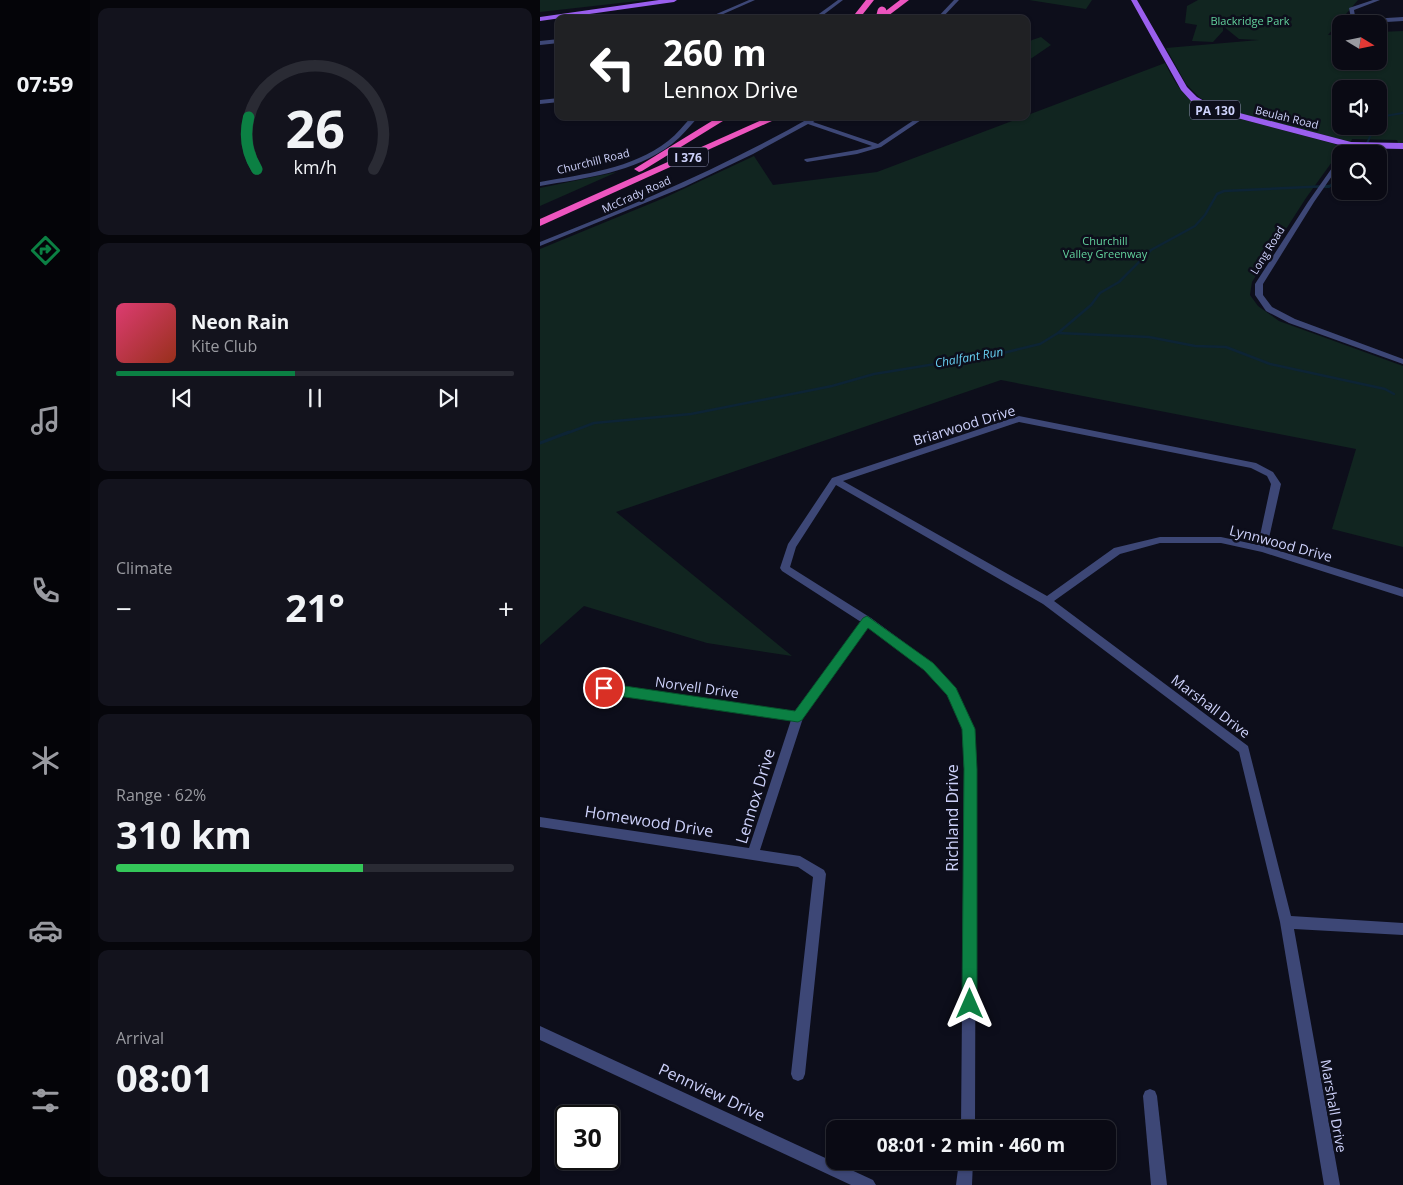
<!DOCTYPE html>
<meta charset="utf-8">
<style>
:root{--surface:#0a0a14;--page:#13131d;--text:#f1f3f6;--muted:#999aa0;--line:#2a2b34;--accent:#0b8043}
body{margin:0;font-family:"Open Sans",sans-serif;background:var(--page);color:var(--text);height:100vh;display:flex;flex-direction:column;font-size:19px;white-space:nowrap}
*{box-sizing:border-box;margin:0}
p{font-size:16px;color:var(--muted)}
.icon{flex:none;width:28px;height:28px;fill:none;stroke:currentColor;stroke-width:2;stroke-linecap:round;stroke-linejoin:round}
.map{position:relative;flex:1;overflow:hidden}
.side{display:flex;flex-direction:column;gap:8px;padding:8px;background:#06060b;width:450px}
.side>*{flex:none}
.banner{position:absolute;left:15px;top:15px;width:475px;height:105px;border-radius:10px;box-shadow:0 1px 4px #0004,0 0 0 1px var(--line);background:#202124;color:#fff;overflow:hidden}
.needle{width:32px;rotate:100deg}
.tools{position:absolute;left:792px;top:15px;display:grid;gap:10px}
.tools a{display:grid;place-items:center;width:55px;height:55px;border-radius:10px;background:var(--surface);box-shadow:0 1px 4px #0004,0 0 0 1px var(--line);font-size:25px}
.speed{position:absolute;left:15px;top:1105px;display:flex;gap:10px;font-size:25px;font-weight:700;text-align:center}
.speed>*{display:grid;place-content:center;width:65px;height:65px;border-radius:50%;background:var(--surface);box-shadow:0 1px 4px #0004,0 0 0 1px var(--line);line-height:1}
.speed .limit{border:2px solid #111;border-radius:8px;background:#fff;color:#111}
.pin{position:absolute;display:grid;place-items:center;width:42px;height:42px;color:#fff;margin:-21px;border:2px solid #fff;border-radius:50%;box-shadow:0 1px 5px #0007}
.me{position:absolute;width:55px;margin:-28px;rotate:0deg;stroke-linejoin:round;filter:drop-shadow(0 0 4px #0008)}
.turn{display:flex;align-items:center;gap:18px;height:105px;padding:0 25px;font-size:22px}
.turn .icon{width:65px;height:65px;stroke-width:2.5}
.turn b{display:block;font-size:35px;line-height:42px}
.big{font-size:38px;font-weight:700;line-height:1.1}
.side .card{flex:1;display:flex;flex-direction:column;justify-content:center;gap:8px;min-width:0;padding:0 18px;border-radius:10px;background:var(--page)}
.side .dial{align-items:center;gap:0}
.dial svg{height:130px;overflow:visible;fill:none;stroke:var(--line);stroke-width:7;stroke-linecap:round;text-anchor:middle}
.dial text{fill:var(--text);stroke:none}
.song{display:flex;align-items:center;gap:15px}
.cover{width:60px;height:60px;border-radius:8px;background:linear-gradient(135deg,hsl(340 70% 55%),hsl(10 70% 35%))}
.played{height:5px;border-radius:2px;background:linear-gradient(90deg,var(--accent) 45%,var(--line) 45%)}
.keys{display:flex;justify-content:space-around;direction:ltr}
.heat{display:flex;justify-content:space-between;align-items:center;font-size:28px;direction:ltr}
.charge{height:8px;border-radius:4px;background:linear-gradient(90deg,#34c759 62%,var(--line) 0)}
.trip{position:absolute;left:286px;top:1120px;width:290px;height:50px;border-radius:10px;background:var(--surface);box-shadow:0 1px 4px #0004,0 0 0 1px var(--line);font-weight:700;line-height:50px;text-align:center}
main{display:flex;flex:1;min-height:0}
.dock{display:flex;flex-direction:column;width:90px;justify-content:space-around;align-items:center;background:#040408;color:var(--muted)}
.dock .icon{width:35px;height:35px}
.dock .on{color:var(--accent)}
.dock b{font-size:22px;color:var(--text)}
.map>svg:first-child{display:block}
.green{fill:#112520;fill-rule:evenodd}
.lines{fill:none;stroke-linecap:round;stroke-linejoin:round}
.stream-far2{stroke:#0d2435;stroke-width:2}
.stream-far1{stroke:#0d2435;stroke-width:2.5}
.stream{stroke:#0d2435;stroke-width:3}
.minor{fill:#3d4776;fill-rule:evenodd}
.major{fill:#9a5fee;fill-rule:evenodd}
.highway{fill:#ed55bf;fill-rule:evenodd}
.highway-bridge{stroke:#ed55bf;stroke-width:9}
.route{fill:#0b8043;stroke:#07532c}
.labels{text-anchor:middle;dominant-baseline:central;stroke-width:5;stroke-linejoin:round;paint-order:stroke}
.far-park-label{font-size:11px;fill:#62d19d;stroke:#0d0e1b}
.far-street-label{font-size:11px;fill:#cdd1fa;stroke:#0d0e1b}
.shield{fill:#0d0e1b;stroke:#9396b7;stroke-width:1}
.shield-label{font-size:12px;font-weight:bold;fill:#cdd1fa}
.far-water-label{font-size:12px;font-style:italic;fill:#66cdef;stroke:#0d0e1b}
.street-label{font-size:14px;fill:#cdd1fa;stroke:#0d0e1b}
.near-street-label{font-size:16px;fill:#cdd1fa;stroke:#0d0e1b}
</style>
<main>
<nav class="dock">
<b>07:59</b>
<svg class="icon on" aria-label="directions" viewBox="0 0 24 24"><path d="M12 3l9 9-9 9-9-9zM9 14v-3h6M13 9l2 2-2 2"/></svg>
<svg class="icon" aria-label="music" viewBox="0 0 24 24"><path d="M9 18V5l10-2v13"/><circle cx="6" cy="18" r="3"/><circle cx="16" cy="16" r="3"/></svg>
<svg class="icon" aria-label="phone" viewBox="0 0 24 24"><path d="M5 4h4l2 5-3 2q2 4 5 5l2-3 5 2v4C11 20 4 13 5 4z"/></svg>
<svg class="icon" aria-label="climate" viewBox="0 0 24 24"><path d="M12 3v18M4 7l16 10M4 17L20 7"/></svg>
<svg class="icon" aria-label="car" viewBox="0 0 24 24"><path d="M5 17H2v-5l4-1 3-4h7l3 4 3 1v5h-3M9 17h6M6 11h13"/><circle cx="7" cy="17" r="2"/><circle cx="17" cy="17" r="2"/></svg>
<svg class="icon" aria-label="filters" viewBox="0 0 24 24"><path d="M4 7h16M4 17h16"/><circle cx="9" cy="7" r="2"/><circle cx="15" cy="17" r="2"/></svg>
</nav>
<section class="side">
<div class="card dial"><svg viewBox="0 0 100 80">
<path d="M14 69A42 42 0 1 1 86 69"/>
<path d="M14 69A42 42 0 0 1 9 37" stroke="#0b8043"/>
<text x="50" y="56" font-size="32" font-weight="700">26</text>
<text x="50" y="72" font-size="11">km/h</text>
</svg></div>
<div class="card">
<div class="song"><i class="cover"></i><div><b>Neon Rain</b><p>Kite Club</p></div></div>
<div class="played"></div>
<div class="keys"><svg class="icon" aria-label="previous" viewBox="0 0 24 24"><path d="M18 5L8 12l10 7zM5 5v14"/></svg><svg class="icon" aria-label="pause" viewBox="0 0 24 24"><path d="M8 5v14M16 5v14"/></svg><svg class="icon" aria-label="next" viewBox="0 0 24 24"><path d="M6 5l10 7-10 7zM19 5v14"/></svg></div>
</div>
<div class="card"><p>Climate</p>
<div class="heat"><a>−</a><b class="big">21°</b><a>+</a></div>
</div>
<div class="card"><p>Range · 62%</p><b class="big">310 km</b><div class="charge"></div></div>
<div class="card"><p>Arrival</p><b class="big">08:01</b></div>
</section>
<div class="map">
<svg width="863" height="1185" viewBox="0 0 863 1185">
<rect width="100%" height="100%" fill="#0d0e1b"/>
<g class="green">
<path d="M0,0h107l-107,12z"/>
<path d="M489,0h63l-6,9z"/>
<path d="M658,0h160l-30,35 13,-1v27h38v-29l24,-1v112h-5l-1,-3 -45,-1 -1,3 -125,-32 -17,-7 -9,-5 -14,-14 -20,-36 93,-8 -20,-1 -16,-13v5l-10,11 -21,-1 5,-16 -12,-2 2,-17zM801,89h38v37h-38z"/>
<path d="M501,37l10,8 -25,17v-17l6,-5z"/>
<path d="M625,63c13,26 21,39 49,49l121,32 7,4 -36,50 -54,84 -2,13 8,11 21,15 124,45v181l-71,-18 24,-80 -355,-69 -385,132 176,144 -85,-13 -123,-37 -44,39v-396l124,-51 90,-42 19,29 104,-13z"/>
<path d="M77,172l-77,34v-18z"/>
</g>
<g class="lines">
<g class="stream-far2">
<path d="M839,117l24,-4"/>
<path d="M822,154l13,-28"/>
<path d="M774,187h15l12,-13"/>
</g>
<g class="stream-far1">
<path d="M518,333l91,4 46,9 31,1 44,17 115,25 9,5"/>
<path d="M25,434l29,-11 97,-9 141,-28 42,-12 129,-21 37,-9 18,-11 33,-28 9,-12 19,-11 32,-32 44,-24 10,-11 12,-21 7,-3 106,-5"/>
</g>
<path class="stream" d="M0,443l29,-11"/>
<g class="minor">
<path d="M209,0h6l-43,19h-7z"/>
<path d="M298,0h5l-25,19h-6z"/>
<path d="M414,0h5l-18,19h-5z"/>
<path d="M833,0h7l-26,10 1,6 15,3 33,-2v4l-33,2 -19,-5 -2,-10z"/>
<path d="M19,39v4l-19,2v-4z"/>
<path d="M19,98v4l-19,2v-4z"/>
<path d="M152,116h7c-9,10 -17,20 -27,28 -38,29 -87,34 -132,42v-4c44,-8 92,-13 128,-41 9,-7 16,-16 24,-25z"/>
<path d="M273,116h8l-8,6 65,22 42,-28h7l-46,31 -24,7 -50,8 -3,-2 1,-1 52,-9 15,-4 -64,-22 -55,30 -69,33 -144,59v-4c94,-37 186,-76 273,-126z"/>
<path d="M809,144l5,1 -6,9h-6z"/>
<path d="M801,157v6l-27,39 -51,82v11l9,12 23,12 108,40v5l-114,-41 -23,-12 -11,-16v-11l53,-82 31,-44z"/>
<path d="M479,416l237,47 17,9 8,12 -14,63 136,42v8l-141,-45 -41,-9h-61l-40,11 -66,47 194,145 43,170 112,7v12l-109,-6 46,256h-16l-44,-263 -41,-170 -196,-148 -207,-119 -40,62 -6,20 81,51 61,45 24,26 18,40 2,40 -1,360h-14l3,-360 -2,-40 -14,-34 -24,-26 -56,-42 -65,91 -43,132 40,6 24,14 2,4 -21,200 -2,5 -5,2 -5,-2 -2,-5 22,-197 -15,-10 -258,-40v-10l209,31 42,-128 -187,-27 -14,-8 -1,-3 1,-3c7,-2 11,2 16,6l189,26 66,-89 -79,-51 -2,-3 8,-24 44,-66zM479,422l232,46 16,8 4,8 -13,61 -37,-8h-61l-46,11 -67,48 -204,-115z"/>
<path d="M0,1026l333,154 3,5h-25l-311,-145z"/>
<path d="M610,1089l5,2 2,5 10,89h-16l-8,-89 2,-5z"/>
<path d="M419,1161h14l-1,24h-16z"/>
</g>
<g class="major">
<path d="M119,0h18l-3,2 -134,19v-4z"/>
<path d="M591,0h6l50,87 10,10 16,9 138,36 52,1v6l-52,-1 -144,-38 -16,-9 -10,-11z"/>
</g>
<g class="highway">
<path d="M326,0h8l-15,19h-8z"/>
<path d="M360,0h9l-25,19h-9z"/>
<path d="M180,116h11l-89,55 -3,1 -5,-3z"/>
<path d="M231,116h12l-243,110v-7z"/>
</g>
<path class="highway-bridge" d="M340,19l2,-8"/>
</g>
<path class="route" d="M327,616l66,47 23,25 19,41 2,40v235l-2,5 -5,2 -6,-2 -2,-5 2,-235 -2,-40 -15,-34 -23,-25 -56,-42 -66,92 -4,2 -194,-28 -5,-2 -2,-4 2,-3 5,-2 191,28 68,-93z"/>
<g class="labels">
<g class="far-park-label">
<text x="710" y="20">Blackridge Park</text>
<text x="565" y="240">Churchill<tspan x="565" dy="13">Valley Greenway</tspan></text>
</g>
<g class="far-street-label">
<text transform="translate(747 117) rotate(14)">Beulah Road</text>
<text transform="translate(53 161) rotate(-14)">Churchill Road</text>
<text transform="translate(96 194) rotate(-24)">McCrady Road</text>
<text transform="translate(727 250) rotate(-58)">Long Road</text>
</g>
<g class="shield">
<rect x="650" y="100.5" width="50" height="19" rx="4"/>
<rect x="128" y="147.5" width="40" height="19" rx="4"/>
</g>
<g class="shield-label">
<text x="675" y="110">PA 130</text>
<text x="148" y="157">I 376</text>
</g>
<g class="far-water-label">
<text transform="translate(429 357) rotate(-10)">Chalfant Run</text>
</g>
<g class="street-label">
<text transform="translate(424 425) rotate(-17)">Briarwood Drive</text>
<text transform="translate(741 543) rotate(15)">Lynnwood Drive</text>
<text transform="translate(157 687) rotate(8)">Norvell Drive</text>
<text transform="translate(671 706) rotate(37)">Marshall Drive</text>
<text transform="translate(794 1106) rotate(80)">Marshall Drive</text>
</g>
<g class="near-street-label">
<text transform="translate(215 796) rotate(-73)">Lennox Drive</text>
<text transform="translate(412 818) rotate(-90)">Richland Drive</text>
<text transform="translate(109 821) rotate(9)">Homewood Drive</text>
<text transform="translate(172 1092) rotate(25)">Pennview Drive</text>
</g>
</g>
</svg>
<div class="tools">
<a><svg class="needle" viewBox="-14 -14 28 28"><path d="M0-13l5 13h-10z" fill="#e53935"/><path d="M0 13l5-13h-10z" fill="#999aa0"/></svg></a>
<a><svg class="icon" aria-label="sound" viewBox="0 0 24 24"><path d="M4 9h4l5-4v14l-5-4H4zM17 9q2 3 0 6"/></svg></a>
<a><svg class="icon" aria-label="search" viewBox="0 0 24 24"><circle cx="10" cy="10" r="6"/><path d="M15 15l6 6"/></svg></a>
</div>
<div class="speed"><div class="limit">30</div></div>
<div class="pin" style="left:64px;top:688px;background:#d93025"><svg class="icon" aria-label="arrive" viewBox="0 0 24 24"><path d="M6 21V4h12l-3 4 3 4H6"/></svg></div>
<svg class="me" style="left:430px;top:1004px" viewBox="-20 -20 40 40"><path d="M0-17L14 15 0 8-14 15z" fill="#0b8043" stroke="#fff" stroke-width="4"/></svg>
<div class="trip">08:01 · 2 min · 460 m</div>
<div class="banner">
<div class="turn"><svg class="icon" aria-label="left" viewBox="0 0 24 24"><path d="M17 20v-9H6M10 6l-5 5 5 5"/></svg><div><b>260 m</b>Lennox Drive</div></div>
</div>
</div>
</main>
